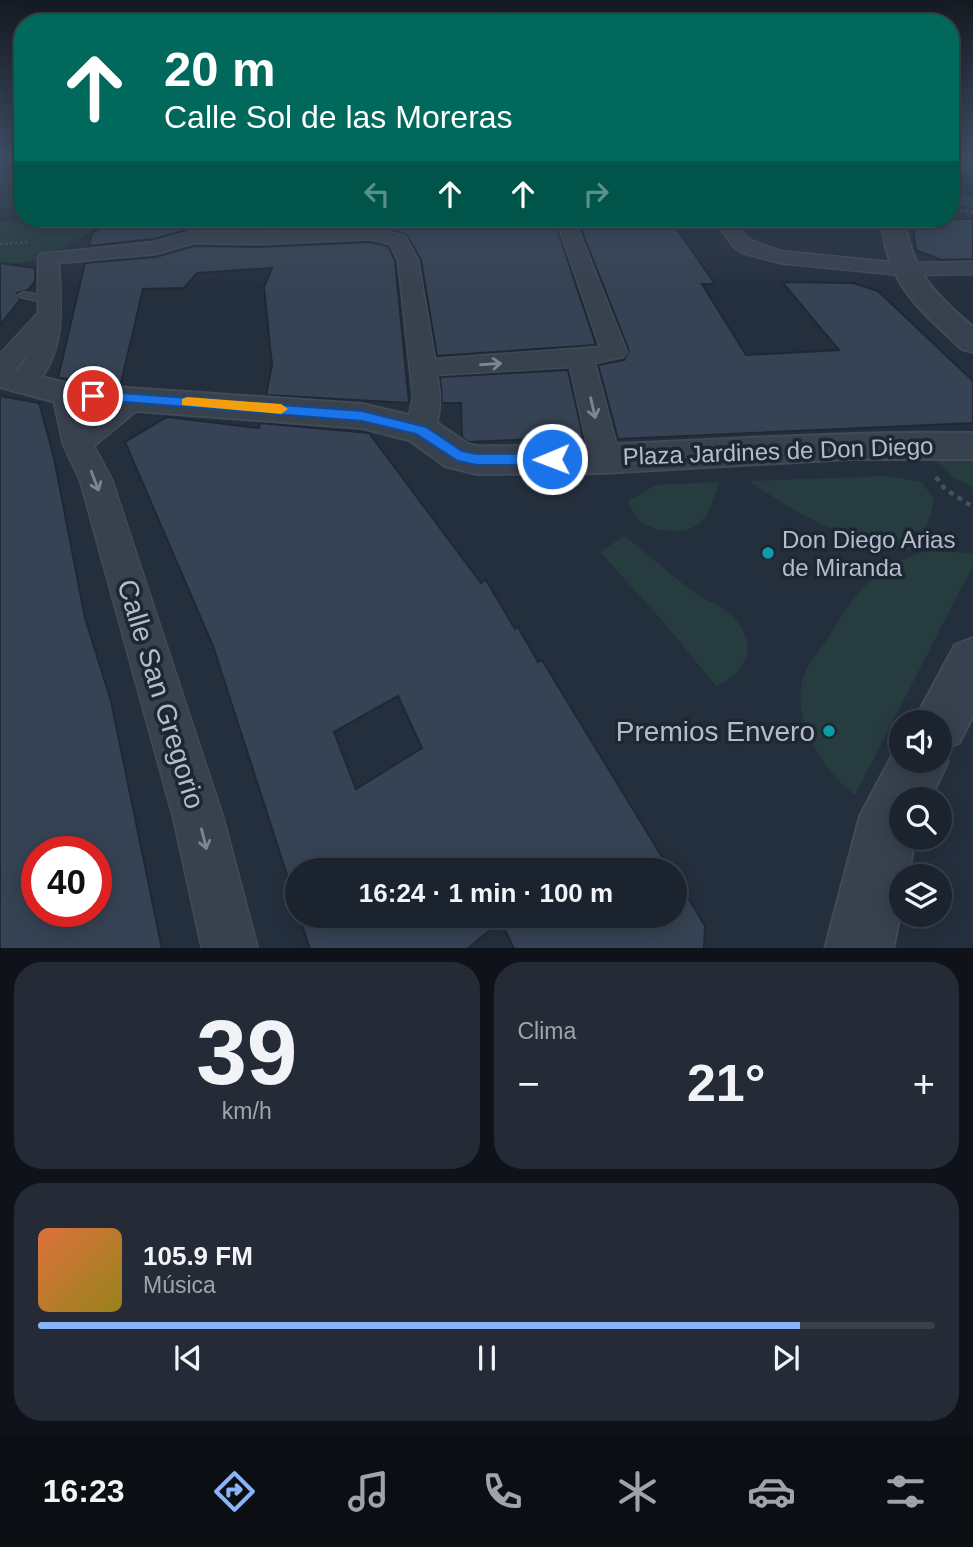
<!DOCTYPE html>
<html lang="es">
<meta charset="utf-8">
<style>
:root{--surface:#1b232e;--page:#242b36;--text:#f1f3f6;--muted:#a0a4aa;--line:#39404a;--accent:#8ab4f8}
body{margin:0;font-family:Arial,sans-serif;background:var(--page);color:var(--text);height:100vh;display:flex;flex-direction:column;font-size:26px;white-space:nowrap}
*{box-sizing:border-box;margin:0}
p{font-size:23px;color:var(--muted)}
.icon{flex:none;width:38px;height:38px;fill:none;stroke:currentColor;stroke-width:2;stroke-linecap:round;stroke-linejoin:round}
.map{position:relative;height:948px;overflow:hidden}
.sheet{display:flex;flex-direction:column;gap:14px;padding:14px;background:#0f1319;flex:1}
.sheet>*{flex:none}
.banner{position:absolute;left:14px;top:14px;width:945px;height:214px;border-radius:28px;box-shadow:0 4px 18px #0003,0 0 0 2px var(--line);background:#00695c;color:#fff;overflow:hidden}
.controls{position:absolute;left:889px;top:710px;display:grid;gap:14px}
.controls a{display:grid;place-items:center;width:63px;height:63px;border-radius:50%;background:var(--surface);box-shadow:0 4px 18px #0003,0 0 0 2px var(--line);font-size:35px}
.speed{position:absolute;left:21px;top:836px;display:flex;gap:14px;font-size:35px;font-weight:700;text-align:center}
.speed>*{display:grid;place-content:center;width:91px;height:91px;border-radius:50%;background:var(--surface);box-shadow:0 4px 18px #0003,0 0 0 2px var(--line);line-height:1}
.speed .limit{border:10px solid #d22;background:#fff;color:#111}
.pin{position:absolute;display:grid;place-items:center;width:60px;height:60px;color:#fff;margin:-30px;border:4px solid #fff;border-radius:50%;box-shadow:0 2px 7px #0007}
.me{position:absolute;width:77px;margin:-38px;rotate:269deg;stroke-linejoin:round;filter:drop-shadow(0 0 5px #0008)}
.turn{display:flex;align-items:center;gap:24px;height:147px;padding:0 35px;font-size:32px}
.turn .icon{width:91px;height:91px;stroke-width:2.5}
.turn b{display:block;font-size:49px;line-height:60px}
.lanes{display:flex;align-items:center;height:66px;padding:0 35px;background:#0003;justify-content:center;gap:35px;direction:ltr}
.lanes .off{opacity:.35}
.big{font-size:52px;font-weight:800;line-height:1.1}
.sheet .tile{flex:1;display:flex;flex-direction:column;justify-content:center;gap:10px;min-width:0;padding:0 24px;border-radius:28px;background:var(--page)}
.sheet .dial{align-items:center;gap:0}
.dial b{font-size:91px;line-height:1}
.song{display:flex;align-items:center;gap:21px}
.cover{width:84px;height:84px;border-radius:10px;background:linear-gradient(135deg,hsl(20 70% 55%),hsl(50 70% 35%))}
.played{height:7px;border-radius:4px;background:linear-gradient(90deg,var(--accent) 85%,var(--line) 85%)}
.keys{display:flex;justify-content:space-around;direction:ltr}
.heat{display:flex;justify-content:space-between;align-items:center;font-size:38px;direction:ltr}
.sheet .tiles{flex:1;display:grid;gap:14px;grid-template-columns:1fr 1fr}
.tile:last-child{grid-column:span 2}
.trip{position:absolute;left:285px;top:858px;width:402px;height:70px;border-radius:35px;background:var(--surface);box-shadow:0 4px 18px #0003,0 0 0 2px var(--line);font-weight:800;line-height:70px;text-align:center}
.menu{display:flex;height:112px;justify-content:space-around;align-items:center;background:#0b0e12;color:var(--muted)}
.menu .icon{width:49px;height:49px}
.menu .on{color:var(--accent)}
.menu b{font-size:32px;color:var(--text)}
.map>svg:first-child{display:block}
.green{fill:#263c3f}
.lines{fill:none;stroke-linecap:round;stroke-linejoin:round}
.river{fill:#17263c;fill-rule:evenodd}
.building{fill:#364354;stroke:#1f2835;stroke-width:2;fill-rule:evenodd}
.service-casing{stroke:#414a57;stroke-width:3}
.minor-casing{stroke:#414a57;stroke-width:3}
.tertiary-casing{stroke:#414a57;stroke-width:4}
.path-far1{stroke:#3f5557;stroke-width:2.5;stroke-dasharray:2.5 2.5;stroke-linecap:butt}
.path{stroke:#3f5557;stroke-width:4.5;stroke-dasharray:5 5;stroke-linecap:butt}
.service{fill:#38414e;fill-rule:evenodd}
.minor{fill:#38414e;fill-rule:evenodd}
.tertiary{fill:#38414e;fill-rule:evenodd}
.oneway{stroke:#7c8592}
.route{fill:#1a73e8;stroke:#114b97;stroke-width:2}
.slow{fill:#f59e0b}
.culture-dot{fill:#0f9aa8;stroke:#1d2633;stroke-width:2.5}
.labels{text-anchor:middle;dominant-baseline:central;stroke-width:7;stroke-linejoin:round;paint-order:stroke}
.street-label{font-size:24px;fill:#b4bcc9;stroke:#1d2633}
.poi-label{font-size:24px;fill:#b4bcc9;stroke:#1d2633;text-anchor:start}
.near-street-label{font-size:28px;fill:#b4bcc9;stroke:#1d2633}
.near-poi-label{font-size:28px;fill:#b4bcc9;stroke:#1d2633;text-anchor:end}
</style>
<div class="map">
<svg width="973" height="949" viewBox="0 0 973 949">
<rect width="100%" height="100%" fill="#242f3e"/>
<g class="green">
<path d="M0,157h23v45l-22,8z"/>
<path d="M950,157h23v46l-23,-4z"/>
<path d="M51,219h66c-39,16 -73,50 -117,44v-41z"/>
<path d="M929,454l44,2v31l-20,-10z"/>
<path d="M887,476l35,6 12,18c-4,21 -10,35 -24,50 -66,-10 -107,-32 -161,-69z"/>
<path d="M719,482c-4,13 -8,30 -18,40 -14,14 -48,11 -62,-2 -5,-4 -8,-14 -11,-19l28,-16z"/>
<path d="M624,536c24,18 45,37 68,55 13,9 31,15 42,27 25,28 14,54 -18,68l-55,-67 -61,-67z"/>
<path d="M927,551l46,2v12l-118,230c-32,-24 -64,-75 -52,-117 4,-13 16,-27 23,-37 30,-48 44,-73 101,-90z"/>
</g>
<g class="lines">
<path class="river" d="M950,172l23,3v22l-23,-4z"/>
</g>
<g class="building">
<path d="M117,219h156l6,6 29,2 -115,1 -39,11 -65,7 3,-13z"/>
<path d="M326,219h73l-3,5 70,-5h88l42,126 -159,11 -16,-96 -14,-25 -46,-15z"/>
<path d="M577,219h93l45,65h-13l44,71 93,-5 -57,-68 71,1 25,8 95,90v42l-355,16 -20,-74 26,-5 5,-9z"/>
<path d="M912,219h61v40l-31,1 -26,-10z"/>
<path d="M370,242l18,4 7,15 14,142 -143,-8 6,-30 -8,-78 8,-19 -75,5 -13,15 -41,1 -22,94 -63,-5 27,-115 71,-6 38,-11 68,1z"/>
<path d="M0,263l35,5v13l-7,9 -11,3 3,7 -20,25z"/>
<path d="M568,370l15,67 -114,5 -7,-5 -1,-34h-19l-2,-26z"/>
<path d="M0,396l39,7 15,55 31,160 26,83 51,248h-162zM37,852h59v60h-59z"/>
<path d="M167,417l92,11 1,-5 109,10 112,150 5,-3 29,49 3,-2 20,35 4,-2 128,210h-372v39l-85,-263 -88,-204zM398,696l24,52 -66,41 -22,-57z"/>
<path d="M676,878l29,48 -1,23h-190l-13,-28 -34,28h-157l-11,-34h377z"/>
</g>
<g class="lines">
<g class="service-casing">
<g id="service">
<path d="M275,219l86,4 14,10 -5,3 -12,-7 -79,-7z"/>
<path d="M24,292l29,6 2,2 -6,3 -29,-6 -2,-2z"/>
</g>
</g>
<g class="minor-casing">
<g id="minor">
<path d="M556,219h18l53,133 -4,5 -28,6 25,95 -4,8 -11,3 -11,-3 -4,-8 -20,-91 -133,8c4,20 5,44 -6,62l-10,3 -10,-3 -5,-7 7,-33 -15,-137 -8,-16 -20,-5 -108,5 -68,-1 -38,11 -97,9c2,42 7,82 -19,117 -8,11 -13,15 -27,11l-3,-6 21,-34 -22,25 -9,2v-24l38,-41v-55l3,-4 113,-12 39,-11 69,1 108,-5 35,9 13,24 17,99 165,-12z"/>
<path d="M713,219h19l16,20 32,12 121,12 72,-1v12l-72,1 -122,-12 -36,-10 -9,-6z"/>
<path d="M70,386l10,3 4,6 -3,4 6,21c16,-14 39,-35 61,-28l4,6 -58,48 18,34 111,337 35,132h-56l-29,-132 -93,-337 -17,-36 -10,-46 7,-9z"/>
</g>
</g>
<g class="tertiary-casing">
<g id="tertiary">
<path d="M882,219h22c9,55 29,73 69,108v25l-11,-3c-43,-40 -77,-67 -80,-130z"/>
<path d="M0,367l70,17 292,20 72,17 34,23 9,2c166,2 330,-16 496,-13v26h-124l-248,14 -124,1 -32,-8 -36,-26 -47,-12 -292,-22 -70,-19z"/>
<path d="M973,638v78l-14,27 -16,7 5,11 -18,39h-29v38h14l-7,39h-7v31l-8,41h-68l35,-133 40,-75 1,20h39v-38h-27l42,-78z"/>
</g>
</g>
<g class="path-far1">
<path d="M0,157l23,2"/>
<path d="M964,157l9,1"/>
<path d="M950,200l23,5"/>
<path d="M950,209l23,3"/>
<path d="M0,244l27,-2"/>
</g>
<path class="path" d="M936,477l9,12 28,18"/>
<use href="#service" class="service"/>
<use href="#minor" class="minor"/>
<use href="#tertiary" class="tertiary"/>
</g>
<defs><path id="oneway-shaft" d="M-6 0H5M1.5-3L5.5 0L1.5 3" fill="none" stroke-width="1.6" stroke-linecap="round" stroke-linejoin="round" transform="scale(1.75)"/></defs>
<g class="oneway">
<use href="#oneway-shaft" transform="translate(491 364) rotate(-4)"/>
<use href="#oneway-shaft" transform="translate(593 408) rotate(77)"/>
<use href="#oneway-shaft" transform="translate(95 481) rotate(69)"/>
<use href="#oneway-shaft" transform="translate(204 839) rotate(76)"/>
</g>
<linearGradient id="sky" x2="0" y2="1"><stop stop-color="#141a22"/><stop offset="0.54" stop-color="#3f4d63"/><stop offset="1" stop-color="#3f4d63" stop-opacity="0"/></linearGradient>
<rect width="973" height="289" fill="url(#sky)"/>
<path class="route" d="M93,391l269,20 64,16 36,24 15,3h75l8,5 -8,6h-75l-19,-4 -42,-27 -54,-13 -274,-22 -2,-3z"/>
<path class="slow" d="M187,397l94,7 7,5 -7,5 -99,-9v-6z"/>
<g class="culture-dot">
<circle cx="768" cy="553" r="7"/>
<circle cx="829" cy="731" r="7"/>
</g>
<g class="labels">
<g class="street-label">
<text transform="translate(778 451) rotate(-2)">Plaza Jardines de Don Diego</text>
</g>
<g class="poi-label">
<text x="782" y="539">Don Diego Arias<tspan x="782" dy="28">de Miranda</tspan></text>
</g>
<g class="near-street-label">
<text transform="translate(161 694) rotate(73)">Calle San Gregorio</text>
</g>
<g class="near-poi-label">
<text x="815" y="731">Premios Envero</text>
</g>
</g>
</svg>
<div class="controls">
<a><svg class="icon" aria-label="sound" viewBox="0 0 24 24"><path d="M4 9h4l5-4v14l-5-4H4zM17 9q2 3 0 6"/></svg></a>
<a><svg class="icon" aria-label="search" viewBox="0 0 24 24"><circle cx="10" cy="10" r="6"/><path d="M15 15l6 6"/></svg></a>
<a><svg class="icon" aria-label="layers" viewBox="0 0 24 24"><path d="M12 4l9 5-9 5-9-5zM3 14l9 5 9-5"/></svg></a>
</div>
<div class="speed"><div class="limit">40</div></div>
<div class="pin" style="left:93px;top:396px;background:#d93025"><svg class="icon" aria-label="arrive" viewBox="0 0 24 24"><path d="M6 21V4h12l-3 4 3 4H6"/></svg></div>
<svg class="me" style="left:552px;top:459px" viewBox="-20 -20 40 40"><circle r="17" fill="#1a73e8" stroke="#fff" stroke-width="3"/><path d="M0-11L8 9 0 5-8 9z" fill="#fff"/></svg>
<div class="trip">16:24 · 1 min · 100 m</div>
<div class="banner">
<div class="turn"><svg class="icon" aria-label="ahead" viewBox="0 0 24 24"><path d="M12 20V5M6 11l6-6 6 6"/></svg><div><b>20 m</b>Calle Sol de las Moreras</div></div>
<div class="lanes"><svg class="icon off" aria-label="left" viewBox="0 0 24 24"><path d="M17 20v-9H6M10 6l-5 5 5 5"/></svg><svg class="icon" aria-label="ahead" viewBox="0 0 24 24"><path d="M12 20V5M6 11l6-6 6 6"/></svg><svg class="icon" aria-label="ahead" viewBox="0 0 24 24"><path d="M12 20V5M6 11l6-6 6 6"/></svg><svg class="icon off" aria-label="right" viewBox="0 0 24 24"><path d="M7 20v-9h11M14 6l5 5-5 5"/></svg></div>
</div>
</div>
<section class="sheet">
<div class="tiles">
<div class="tile dial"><b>39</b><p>km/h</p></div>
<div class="tile"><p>Clima</p>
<div class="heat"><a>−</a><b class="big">21°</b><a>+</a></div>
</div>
<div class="tile">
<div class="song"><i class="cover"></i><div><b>105.9 FM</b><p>Música</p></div></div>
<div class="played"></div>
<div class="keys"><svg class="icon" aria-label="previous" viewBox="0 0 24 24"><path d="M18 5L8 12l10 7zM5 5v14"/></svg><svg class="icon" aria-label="pause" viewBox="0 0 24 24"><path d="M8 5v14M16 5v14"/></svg><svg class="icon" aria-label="next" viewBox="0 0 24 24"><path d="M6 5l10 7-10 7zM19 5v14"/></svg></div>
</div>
</div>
</section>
<nav class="menu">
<b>16:23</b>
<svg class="icon on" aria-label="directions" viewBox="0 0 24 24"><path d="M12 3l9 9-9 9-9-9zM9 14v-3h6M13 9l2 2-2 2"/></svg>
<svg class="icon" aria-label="music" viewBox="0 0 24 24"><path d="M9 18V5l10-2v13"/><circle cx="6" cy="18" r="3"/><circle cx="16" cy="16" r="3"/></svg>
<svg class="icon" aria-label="phone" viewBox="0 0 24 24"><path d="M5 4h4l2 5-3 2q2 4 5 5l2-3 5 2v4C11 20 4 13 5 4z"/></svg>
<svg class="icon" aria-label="climate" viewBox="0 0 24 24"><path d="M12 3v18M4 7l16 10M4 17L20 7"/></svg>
<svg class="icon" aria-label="car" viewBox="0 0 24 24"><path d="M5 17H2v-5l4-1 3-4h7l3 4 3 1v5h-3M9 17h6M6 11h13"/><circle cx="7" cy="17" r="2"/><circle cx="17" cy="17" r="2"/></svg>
<svg class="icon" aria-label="filters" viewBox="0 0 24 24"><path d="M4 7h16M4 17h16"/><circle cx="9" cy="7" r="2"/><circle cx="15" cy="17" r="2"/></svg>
</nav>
